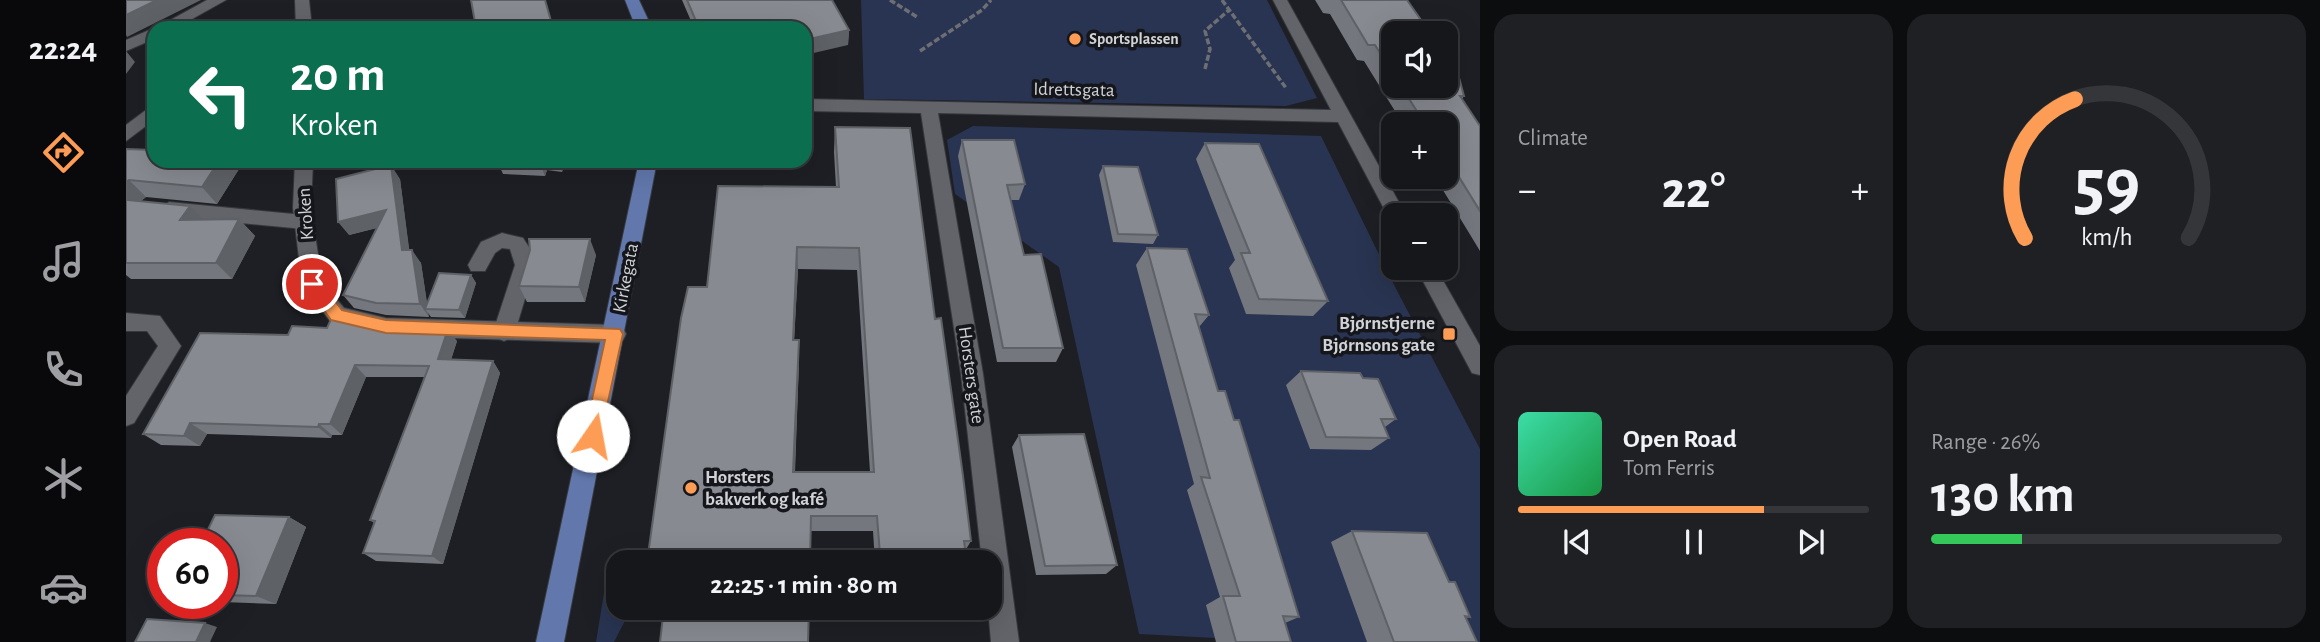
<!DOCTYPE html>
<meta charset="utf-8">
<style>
:root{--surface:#16171b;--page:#1f2024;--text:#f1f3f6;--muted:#9e9fa3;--line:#35363a;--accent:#fd9d55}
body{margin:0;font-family:"Alegreya Sans",sans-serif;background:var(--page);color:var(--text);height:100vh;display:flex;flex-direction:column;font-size:26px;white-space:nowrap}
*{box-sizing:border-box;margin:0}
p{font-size:23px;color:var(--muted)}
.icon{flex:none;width:38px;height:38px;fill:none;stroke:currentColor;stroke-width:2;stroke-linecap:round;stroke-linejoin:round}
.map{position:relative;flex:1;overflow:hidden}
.side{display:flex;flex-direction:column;gap:14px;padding:14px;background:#0c0d0f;width:840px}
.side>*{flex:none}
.hud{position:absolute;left:21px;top:21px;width:665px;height:147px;border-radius:21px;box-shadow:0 7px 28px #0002,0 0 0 2px var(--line);background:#0b6e4f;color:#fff;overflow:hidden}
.buttons{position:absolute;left:1255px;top:21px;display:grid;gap:14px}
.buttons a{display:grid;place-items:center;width:77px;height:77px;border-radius:14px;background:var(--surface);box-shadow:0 7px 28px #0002,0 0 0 2px var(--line);font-size:35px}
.speed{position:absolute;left:21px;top:528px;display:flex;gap:14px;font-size:35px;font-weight:700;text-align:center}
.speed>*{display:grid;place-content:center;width:91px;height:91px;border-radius:50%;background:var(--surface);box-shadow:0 7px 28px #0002,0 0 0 2px var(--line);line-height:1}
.speed .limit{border:10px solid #d22;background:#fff;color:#111}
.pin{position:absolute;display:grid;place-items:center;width:60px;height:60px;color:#fff;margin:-30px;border:4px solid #fff;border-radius:50%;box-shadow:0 2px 7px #0007}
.me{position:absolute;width:77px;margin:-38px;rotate:12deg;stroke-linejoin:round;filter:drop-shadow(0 0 5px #0008)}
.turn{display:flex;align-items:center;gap:24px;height:147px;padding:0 28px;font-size:32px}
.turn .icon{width:91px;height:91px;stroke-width:2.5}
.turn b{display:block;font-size:49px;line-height:60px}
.big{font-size:52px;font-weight:700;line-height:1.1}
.side .widget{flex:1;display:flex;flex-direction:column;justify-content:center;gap:10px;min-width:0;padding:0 24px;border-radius:21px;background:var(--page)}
.side .dial{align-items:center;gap:0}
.dial svg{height:182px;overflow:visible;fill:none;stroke:var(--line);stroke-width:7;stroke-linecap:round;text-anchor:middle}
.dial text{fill:var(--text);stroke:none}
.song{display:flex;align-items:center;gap:21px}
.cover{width:84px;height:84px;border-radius:10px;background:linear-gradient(135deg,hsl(160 70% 55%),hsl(140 70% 35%))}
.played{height:7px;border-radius:4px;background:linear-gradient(90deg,var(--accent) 70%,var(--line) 70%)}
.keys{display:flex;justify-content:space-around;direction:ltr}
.heat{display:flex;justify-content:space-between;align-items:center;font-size:38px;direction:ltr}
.charge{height:10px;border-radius:5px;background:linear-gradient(90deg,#34c759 26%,var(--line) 0)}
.side .tiles{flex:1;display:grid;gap:14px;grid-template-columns:repeat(2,1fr)}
.trip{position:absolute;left:480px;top:550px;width:396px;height:70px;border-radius:21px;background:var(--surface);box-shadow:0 7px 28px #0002,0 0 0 2px var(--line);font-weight:700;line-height:70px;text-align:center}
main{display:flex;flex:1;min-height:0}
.menu{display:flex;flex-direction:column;width:126px;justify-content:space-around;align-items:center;background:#09090b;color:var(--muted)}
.menu .icon{width:49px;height:49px}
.menu .active{color:var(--accent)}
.menu b{font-size:32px;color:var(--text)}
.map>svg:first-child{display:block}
.green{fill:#283451}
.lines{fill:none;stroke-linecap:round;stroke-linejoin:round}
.service-casing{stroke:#37393d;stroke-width:2}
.minor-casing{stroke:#37393d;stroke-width:2}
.primary-casing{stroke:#37393d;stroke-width:2}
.path{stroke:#6d6f74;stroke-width:3.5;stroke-dasharray:6 2.5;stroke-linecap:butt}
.service{fill:#62646a;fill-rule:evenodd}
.minor{fill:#62646a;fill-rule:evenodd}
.primary{fill:#6278ad;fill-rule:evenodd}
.wall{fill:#74777d;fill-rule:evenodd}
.shaded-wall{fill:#5e6166}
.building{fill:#878a91;stroke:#5e6166;stroke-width:2;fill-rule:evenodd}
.route{fill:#fd9d55;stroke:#a46637;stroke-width:2}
.poi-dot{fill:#fd9d55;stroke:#14161b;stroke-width:2.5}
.labels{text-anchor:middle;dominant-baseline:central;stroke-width:7;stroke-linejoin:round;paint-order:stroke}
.far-poi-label{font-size:16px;font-weight:bold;fill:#d0d2d5;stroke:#14161b;text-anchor:start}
.street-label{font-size:19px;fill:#d0d2d5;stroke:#14161b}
.poi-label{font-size:19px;font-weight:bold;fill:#d0d2d5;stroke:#14161b;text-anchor:end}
</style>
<main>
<nav class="menu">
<b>22:24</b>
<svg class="icon active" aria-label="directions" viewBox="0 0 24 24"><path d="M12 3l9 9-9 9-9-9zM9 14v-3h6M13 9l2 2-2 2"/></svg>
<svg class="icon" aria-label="music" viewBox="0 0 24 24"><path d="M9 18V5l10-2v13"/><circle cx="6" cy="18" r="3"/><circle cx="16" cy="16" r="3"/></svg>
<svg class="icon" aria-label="phone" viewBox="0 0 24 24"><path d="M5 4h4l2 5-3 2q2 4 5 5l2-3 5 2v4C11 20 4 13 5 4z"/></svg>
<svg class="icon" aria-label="climate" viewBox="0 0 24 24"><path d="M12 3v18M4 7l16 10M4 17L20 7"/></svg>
<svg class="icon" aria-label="car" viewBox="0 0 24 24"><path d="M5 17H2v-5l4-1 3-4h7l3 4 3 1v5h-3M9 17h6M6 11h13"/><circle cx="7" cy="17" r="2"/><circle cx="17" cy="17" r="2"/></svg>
</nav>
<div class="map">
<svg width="1354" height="642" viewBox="0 0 1354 642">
<rect width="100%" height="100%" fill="#1d1f24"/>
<g class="green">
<path d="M735,0h406l50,98 -31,8 -422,-7z"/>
<path d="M847,126l348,10 72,147 87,166v193h-191l-150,-8 -80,-367 -104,-73 -8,-54z"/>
<path d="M482,568h10v39h14l-18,35h-18z"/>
</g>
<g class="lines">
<g class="service-casing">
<g id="service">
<path d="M28,104v16l-28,21v-16z"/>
<path d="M43,202l135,13 10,7 -10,7 -135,-13 -9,-7z"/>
<path d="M376,233l21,5 11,17 1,10 -20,67 -4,6 -7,3 -7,-3 -4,-6 22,-67 -5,-16 -8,-1 -7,5 -10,18h-14l-3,-6 13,-23z"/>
<path d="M0,313l34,3 21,30 -47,77 -8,3v-30l32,-50 -11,-15h-21z"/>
</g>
</g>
<g class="minor-casing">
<g id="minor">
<path d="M81,0h19l-50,28h-20z"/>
<path d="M169,0h14l3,28h-16z"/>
<path d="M1147,0h14l119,215h-13v6l-3,-1 -52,-98 -400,-9 45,261 36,268h-28l-3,-35 1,-45h-7l-21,-188 -40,-261 -116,-2v-12l526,11z"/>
<path d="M28,28v11l-28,12v-11z"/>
<path d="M169,161h18l-2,47 11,73 22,27 42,10 229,7 8,3 3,6 -3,6 -8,3 -229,-7 -56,-15 -28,-37 -9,-76z"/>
<path d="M1290,268h20l44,78v29l-8,-2z"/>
</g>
</g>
<g class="primary-casing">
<g id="primary">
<path d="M499,0h14l13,28h-16z"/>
<path d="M513,161h18l-93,481h-28z"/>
</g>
</g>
<g class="path">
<path d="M764,0l27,17"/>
<path d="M1096,0l64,88"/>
<path d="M794,51l62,-41 9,-10"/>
<path d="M1079,69l5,-20 -5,-18 24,-21"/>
</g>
<use href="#service" class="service"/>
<use href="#minor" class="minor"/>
<use href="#primary" class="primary"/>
</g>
<g class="wall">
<path d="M556,0h150l17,30 -1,15 -43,-17h-111z"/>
<path d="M1189,0h92l-14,33v53h53l18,10 -2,3 18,27v125l-45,-74h11v-53h-43l-39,-63 -7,-1 -27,-46 -7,-1z"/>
<path d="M709,127l100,192 36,222 -6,10 2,11h-92l-2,-31h-62l-104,-244 129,-100 -2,-35zM672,269l59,1 13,202h-75l4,-111v-21h-5z"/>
<path d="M836,140l63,44 -6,16h-8l13,55 39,93 -7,14h-59l-39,-206z"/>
<path d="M1079,143l123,158 -15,15 -67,-2 -17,-46 6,-8 -39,-101z"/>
<path d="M0,149l28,12h90l-27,43 -71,-7 -5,4 62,18h36l16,17 -23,43h-101l-5,-4z"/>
<path d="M371,161h69l-4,11 -15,-2 -2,6 -42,-2z"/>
<path d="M977,166l55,69 -5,9 -40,-2 -14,-67z"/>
<path d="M274,179l9,71 12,13 6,41 44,-29 5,8 -11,35 -34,-1 -3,-4 1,4 -43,-2 -32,-7 -11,-13 34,-67 -28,7z"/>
<path d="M1021,248l62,67 -10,12 19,64 16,29 65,197 -14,6 6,19h-75l-10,-37 14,-8 -33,-107 7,-6 -58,-219z"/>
<path d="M404,250l66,5 -11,47h-58l-8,-16z"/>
<path d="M250,326l81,15 -6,19 42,1 7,12 -57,191 -67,-3 -13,-8 11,-30 -4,-3 55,-143h-59l-24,58h-10l-1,3 -124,-4 -7,12 -39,-1 -18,-11 145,-99 39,-7z"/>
<path d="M1175,371l62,7 33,41 -11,8 4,11 -18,12 -61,-1 -24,-64z"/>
<path d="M893,435l98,130 -11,9 -70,1 -24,-128z"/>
<path d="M163,517l17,10 -30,77 -54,-2v-58z"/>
<path d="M1226,531l97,51 21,35 -4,1 11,24h-110l-36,-100z"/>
</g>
<g class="shaded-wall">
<path d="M31,0h44l-74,37 -1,-2v-20z"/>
<path d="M723,30l-1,15 -43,10v-15z"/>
<path d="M0,51l9,11 -9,12z"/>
<path d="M93,161h25l-27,43 -15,-17z"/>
<path d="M413,161h4l4,9 -2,6z"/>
<path d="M432,161h8l-4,11z"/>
<path d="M265,165l9,14 11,84 -9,-13z"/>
<path d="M3,180l17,17 -11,8 -9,-5v-18z"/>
<path d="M64,206l16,16 -26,-2z"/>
<path d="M260,210l9,13 -46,12 -11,-13z"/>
<path d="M113,219l16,17 -23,43 -16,-16z"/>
<path d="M464,239l6,16 -11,47 -6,-15z"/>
<path d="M671,247l1,22 -5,92v-21z"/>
<path d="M286,250l9,13 7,46h-3l3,4 1,4 -9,-13z"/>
<path d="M345,275l5,8 -11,35 -6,-8z"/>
<path d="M322,329l9,12 -10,30 -9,-12z"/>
<path d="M673,340v21l-5,128 -1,-17z"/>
<path d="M367,361l7,12 -57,191 -11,-8z"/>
<path d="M229,365l11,12 -24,58 -12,-11z"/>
<path d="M64,423l17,11 -7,12 -16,-10z"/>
<path d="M193,424l13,11 -1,3 -13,-11z"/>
<path d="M163,517l17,10 -30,77 -20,-8z"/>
<path d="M79,623l12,4 -7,15h-14z"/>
</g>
<g class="building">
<path d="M0,0h31l-31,15z"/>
<path d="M345,0h74l8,28h-77z"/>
<path d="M561,0h145l17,30 -44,10v-12h-106z"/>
<path d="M1215,0h66l19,27 10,6h-43v41l-18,-29h-7z"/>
<path d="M1320,39l3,2 15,55h-4l20,30v85l-34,-55v-32h-21l-24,-38h45z"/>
<path d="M709,127l75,1 25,191 6,-1 22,158 8,65h-7l3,21h-83l-4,-7 -3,-39h-66l-1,46h-163l34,-244 7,-31h19l11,-101 121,1zM671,247l62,1 15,224h-81l6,-132h-6z"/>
<path d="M836,140h52l11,44 -18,1 17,70 17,-1 22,94h-60z"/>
<path d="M1079,143l54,1 69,157 -69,-2 -18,-46h9z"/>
<path d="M0,149l28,1v11h65l-17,26 -73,-7 -3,2z"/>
<path d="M265,165l11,85h10l8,54 -44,-1 -33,-8 43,-85 -48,12 -2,-43z"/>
<path d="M977,166l35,1 20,68 -40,-1z"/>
<path d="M0,199l2,1 62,6 -10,14 59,-1 -23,44h-90z"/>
<path d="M403,239h61l-11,48 -60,-1 11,-36z"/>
<path d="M1021,248l40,1 22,66 -14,-1 23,77h7l9,29h5l60,197 -16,-1 8,26h-55l-13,-46h17l-39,-119 9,1z"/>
<path d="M313,273l32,2 -12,35 -34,-1z"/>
<path d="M207,315l43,11 72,3 -10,30 55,2 -61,195 -69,-3 12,-32 -5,-1 59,-154 -74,-1 -25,59h-11l-1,3 -128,-4 -6,13 -41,-2 57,-101 88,2 4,-9 35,2z"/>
<path d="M1175,371l59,2 3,5 15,1 18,40h-15l8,19 -63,-1z"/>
<path d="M958,434l33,131 -72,1 -26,-131z"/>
<path d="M89,515l74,2 -33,79 -34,-1v-51h-21z"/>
<path d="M1226,531l75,2 22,49h6l15,35 -5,-1 12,26h-83z"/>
<path d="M538,607h145l-1,35h-148z"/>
<path d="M21,619l58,4 -9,19h-61z"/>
</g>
<path class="route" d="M186,277l6,2 24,31 44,10 234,9 3,5 -24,108h-12l-3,-6 21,-96 -219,-7 -55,-13 -26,-36z"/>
<g class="poi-dot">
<circle cx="949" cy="39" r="7"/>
<rect x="1316" y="327" width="14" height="14" rx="3.5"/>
<circle cx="565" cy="488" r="7"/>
</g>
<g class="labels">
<g class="far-poi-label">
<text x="963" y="39">Sportsplassen</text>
</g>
<g class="street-label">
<text transform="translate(948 90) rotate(1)">Idrettsgata</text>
<text transform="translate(180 214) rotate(-94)">Kroken</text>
<text transform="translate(500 278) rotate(-79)">Kirkegata</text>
<text transform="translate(845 375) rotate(82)">Horsters gate</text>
</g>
<g class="poi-label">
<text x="1309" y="323">Bjørnstjerne<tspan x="1309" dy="22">Bjørnsons gate</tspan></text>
<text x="579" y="477" text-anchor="start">Horsters<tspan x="579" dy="22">bakverk og kafé</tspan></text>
</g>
</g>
</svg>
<div class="buttons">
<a><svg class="icon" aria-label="sound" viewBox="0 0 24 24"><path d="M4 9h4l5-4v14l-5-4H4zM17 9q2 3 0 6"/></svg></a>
<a>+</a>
<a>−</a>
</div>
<div class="speed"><div class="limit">60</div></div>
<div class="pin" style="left:186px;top:284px;background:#d93025"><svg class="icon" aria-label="arrive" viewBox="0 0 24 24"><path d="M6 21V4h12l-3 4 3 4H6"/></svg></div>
<svg class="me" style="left:467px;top:436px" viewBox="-20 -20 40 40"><circle r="19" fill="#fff"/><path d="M0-13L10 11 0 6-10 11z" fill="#fd9d55"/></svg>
<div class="trip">22:25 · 1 min · 80 m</div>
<div class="hud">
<div class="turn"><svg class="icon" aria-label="left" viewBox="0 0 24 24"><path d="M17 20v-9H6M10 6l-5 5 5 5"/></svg><div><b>20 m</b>Kroken</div></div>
</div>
</div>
<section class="side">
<div class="tiles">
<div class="widget"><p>Climate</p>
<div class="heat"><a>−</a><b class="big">22°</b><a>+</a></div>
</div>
<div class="widget dial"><svg viewBox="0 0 100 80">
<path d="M14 69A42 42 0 1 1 86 69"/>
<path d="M14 69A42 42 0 0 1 36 8" stroke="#fd9d55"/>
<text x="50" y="56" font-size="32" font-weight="700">59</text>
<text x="50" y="72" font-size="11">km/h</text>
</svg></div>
<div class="widget">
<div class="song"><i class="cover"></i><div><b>Open Road</b><p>Tom Ferris</p></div></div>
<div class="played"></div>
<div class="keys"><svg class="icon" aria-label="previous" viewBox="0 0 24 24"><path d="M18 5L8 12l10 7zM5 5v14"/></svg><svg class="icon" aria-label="pause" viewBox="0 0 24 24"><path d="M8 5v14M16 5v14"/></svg><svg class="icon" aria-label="next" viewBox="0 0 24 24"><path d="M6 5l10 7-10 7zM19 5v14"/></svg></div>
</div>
<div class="widget"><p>Range · 26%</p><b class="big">130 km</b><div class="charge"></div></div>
</div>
</section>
</main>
